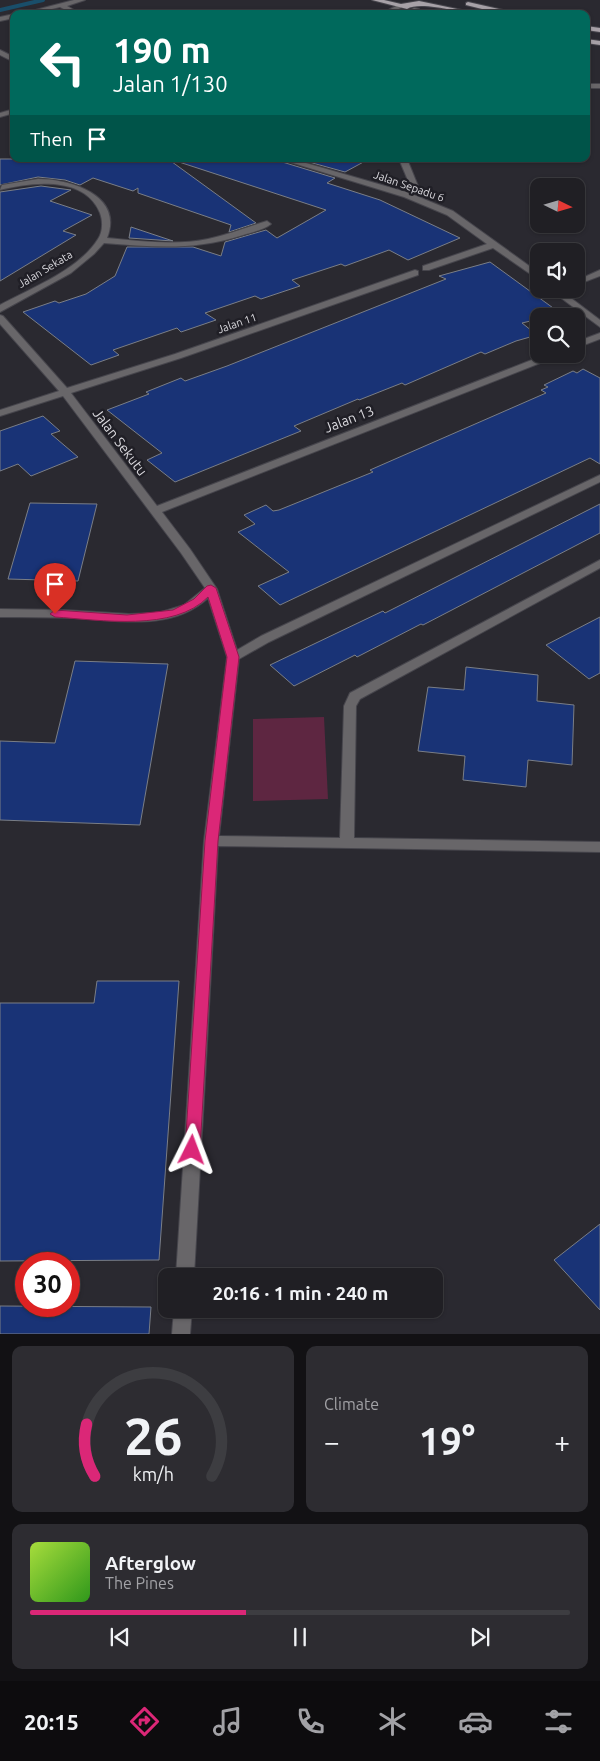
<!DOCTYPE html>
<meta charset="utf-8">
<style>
:root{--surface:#201f24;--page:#2d2c31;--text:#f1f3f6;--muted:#a2a2a6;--line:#3d3d41;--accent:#db2777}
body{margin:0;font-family:Ubuntu,sans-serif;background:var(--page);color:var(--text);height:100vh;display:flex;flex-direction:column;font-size:19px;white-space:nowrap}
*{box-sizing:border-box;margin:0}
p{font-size:16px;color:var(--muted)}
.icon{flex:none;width:28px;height:28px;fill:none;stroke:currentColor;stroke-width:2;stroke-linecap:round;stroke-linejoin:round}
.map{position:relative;height:1334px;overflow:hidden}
.drawer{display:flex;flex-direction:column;gap:12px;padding:12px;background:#121114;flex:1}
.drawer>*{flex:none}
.top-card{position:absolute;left:10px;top:10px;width:580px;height:152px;border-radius:10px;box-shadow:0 1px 4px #0004,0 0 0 1px var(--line);background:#00695c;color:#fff;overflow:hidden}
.needle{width:32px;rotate:95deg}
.fabs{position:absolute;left:530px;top:178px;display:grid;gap:10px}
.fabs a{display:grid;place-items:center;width:55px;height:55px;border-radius:10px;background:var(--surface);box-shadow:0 1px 4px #0004,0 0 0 1px var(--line);font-size:25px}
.speed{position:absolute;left:15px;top:1252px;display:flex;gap:10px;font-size:25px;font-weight:700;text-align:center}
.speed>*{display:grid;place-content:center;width:65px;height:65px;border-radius:50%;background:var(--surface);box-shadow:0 1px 4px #0004,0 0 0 1px var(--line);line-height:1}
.speed .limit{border:8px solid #d22;background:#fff;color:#111}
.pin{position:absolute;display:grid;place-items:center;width:42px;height:42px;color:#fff;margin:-51px -21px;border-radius:50% 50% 50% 0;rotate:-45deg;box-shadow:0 0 5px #0007}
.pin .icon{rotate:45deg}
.me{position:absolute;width:55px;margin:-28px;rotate:3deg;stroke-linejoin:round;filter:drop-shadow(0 0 4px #0008)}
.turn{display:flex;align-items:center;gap:18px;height:105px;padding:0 20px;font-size:22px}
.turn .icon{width:65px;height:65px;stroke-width:2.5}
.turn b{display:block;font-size:35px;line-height:42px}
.then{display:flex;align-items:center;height:48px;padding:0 20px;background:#0003;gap:10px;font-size:19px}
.big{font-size:38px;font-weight:700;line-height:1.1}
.drawer .tile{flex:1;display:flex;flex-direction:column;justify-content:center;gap:8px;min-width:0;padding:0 18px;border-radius:10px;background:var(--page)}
.drawer .dial{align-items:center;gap:0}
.dial svg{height:130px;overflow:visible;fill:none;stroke:var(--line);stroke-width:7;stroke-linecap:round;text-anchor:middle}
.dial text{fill:var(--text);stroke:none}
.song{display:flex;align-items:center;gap:15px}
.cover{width:60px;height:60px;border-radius:8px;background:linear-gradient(135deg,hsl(80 70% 55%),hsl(110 70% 35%))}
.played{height:5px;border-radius:2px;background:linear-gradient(90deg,var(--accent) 40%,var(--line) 40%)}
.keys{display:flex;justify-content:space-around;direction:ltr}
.heat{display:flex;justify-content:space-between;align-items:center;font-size:28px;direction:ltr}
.drawer .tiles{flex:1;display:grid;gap:12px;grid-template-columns:1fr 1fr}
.tile:last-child{grid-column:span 2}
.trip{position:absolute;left:158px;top:1268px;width:285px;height:50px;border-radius:10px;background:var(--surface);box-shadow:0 1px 4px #0004,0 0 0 1px var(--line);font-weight:700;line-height:50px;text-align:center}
.tabs{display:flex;height:80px;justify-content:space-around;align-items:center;background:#0d0c0e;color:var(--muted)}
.tabs .icon{width:35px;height:35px}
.tabs .active{color:var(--accent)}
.tabs b{font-size:22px;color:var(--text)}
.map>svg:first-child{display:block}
.green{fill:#5e2641}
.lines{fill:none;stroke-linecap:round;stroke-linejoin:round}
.stream{stroke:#194e6a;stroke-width:4}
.building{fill:#193376;stroke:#7a7e86}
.minor-casing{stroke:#46454c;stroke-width:2}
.tertiary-casing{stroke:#46454c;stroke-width:2}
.primary-casing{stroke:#46454c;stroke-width:2}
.minor{fill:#686669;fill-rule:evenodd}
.tertiary{fill:#686669;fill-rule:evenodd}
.primary{fill:#a7a1a7;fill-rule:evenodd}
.route{fill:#db2777;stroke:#8e194d}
.labels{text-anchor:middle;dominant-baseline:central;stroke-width:5;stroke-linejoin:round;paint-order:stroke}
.far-street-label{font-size:11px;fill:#dbdadf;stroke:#201f26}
.street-label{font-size:14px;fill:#dbdadf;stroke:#201f26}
</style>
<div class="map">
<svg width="600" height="1334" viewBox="0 0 600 1334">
<rect width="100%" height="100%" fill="#2a2930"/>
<path class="green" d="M324,717l4,82 -75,2v-82z"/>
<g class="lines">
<path class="stream" d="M0,10l43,-10"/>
</g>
<g class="building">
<path d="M0,159h168l88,64 -27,9 2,-7 -93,-32v-5l-5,3 -40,-13 -13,7 -15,-5 -27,-3 -38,8z"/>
<path d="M180,159h98l1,2 56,17 -8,5 53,17 80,38 -52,22 -19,-10 -44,16 -4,-2 -49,16 8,6 -39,13 -6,-3 -50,17 11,7 -35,12 -4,-4 -64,22 6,5 -28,10 -68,-53 32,-11 4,2 27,-9 29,-18 12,-29h66l28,9 4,-14 41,-12 11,8 49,-28 -147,-48z"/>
<path d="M298,159h71l-24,13z"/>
<path d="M41,186l30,4 -21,11 42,14 -29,16 13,4 -76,46v-89z"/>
<path d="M131,227l42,14 -44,-3z"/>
<path d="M490,262l70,51 -21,3v3l-17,4 15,12 -21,6 -31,13 -4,-2 -76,33 -3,-2 -43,17 -1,-1 -64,27 7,5 -126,51 -28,-22 15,-7 -55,-43 42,-16 -3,-2 35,-14 4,3 42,-15 219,-87 -7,-3z"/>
<path d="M583,369l17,9v86l-10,-6 -310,147 -22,-19 31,-14 -51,-40 17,-8 -11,-9 22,-10 7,6 6,-1 94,-38 -3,-2 176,-77 -5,-3 7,-3 -4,-2 29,-14 4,2z"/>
<path d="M43,416l17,15 -9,3 27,23 -47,19 -13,-12 -18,7v-40z"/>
<path d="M30,503l67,1 -19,77 -70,-2z"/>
<path d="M600,504v29l-177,92 -2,-1 -64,33 -2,-2 -61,31 -24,-21 113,-54 2,2z"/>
<path d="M600,617v56l-11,6 -43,-34z"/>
<path d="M75,661l93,3 -28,161 -140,-5v-79l55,2z"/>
<path d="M466,667l72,8 -1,26 37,4 -2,60 -44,-5 -2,27 -63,-7 2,-24 -47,-5 10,-64 36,3z"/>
<path d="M97,981h82l-20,279 -159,1v-258h94z"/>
<path d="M600,1224v86l-46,-50z"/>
<path d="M0,1306l151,1 -2,27h-149z"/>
</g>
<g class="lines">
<g class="minor-casing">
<g id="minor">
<path d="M74,0h11l-18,6 14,8h-8l-13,-7 -28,7h-12z"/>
<path d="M14,14v4l-14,3v-4z"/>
<path d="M0,50l14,7v5l-14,-7z"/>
<rect x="586" y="84" width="14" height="4"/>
<path d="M280,159h12l114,33 6,-2 -13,-31h8l13,32 -6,4 39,16 86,62v7l-46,-32 -64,22h-6v-4l64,-22 -40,-29 -43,-18z"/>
<path d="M38,179c32,0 86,16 69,59 34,3 67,8 101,1 20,-4 39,-12 59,-18l4,3c-7,6 -19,8 -28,11 -49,16 -89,12 -139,8l-10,11 -23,19 -71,39v-7c31,-17 79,-35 98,-66 5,-7 5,-18 2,-26 -15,-38 -70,-31 -100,-23l2,-5z"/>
<path d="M415,270l3,1v4l-237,83 -110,35 86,113 390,-152h13l-2,2 -396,156 28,37 27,40 20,61 24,-14 339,-161v7l-331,160 -30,17 -20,177 121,2 4,-132 6,-13 250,-133v8l-240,131 -4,7 -2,132 246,4v10l-382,-6 -24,430h-18l28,-435 23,-184 -19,-59c-37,34 -90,22 -135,20 -25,-1 -49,-1 -73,-1v-8l64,1 65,4 29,-1 26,-8 21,-17 -24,-35 -118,-157 -63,20v-6l59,-19 -59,-67v-9l3,1 64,72 108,-34z"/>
<path d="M600,270v6l-16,6 -4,-3z"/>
<path d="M549,289h10l41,31v7z"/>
<path d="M600,333v6l-24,9v-6z"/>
<path d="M174,1309h18l-2,25h-18z"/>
</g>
</g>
<g class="tertiary-casing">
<g id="tertiary">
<path d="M400,4l3,2 -1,1 -12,7h-9z"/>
<path d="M414,8l5,1 -7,5h-8z"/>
<path d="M14,109v4l-14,4v-4z"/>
</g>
</g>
<g class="primary-casing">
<g id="primary">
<path d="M372,0h12l17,4 18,-3 62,13c-20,0 -60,-14 -74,-5z"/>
<path d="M468,2l44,10 3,2h-13l-36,-9v-2z"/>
<path d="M586,26l14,2v4l-14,-2z"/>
<path d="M586,39l14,2v4l-14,-2z"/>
</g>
</g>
<use href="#minor" class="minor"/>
<use href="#tertiary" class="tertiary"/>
<use href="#primary" class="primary"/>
</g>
<path class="route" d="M211,585l5,3 23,69 -21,184 -18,309 -2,4 -6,2 -5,-2 -2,-4 20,-309 22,-184 -19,-60c-34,35 -108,23 -153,20l-5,-3 5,-4 72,5 46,-5 21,-11 13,-13z"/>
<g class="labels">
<g class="far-street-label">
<text transform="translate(409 186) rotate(19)">Jalan Sepadu 6</text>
<text transform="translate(45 269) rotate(-31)">Jalan Sekata</text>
<text transform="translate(237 323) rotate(-19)">Jalan 11</text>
</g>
<g class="street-label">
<text transform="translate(349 419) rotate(-21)">Jalan 13</text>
<text transform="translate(120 442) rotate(53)">Jalan Sekutu</text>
</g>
</g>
</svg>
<div class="fabs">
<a><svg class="needle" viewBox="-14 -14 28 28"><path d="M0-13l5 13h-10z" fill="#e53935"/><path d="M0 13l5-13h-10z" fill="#a2a2a6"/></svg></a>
<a><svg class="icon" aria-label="sound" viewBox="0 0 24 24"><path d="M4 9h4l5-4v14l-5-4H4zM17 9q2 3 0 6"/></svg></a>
<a><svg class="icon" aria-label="search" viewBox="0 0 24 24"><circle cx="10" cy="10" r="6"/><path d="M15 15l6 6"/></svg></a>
</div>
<div class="speed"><div class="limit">30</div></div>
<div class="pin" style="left:55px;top:614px;background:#d93025"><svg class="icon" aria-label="arrive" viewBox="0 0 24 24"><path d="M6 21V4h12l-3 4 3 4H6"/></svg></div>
<svg class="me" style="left:192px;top:1150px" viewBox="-20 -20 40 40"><path d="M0-17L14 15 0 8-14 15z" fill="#db2777" stroke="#fff" stroke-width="4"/></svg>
<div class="trip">20:16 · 1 min · 240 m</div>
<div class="top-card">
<div class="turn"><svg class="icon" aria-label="left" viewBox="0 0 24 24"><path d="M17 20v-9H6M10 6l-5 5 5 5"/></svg><div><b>190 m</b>Jalan 1/130</div></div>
<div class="then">Then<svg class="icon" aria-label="arrive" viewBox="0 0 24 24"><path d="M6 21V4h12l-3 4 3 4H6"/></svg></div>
</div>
</div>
<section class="drawer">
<div class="tiles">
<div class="tile dial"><svg viewBox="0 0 100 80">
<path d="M14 69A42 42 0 1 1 86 69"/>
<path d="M14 69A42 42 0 0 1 9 37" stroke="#db2777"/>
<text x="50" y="56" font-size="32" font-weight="700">26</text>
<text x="50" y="72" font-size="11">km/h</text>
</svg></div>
<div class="tile"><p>Climate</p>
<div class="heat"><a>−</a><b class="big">19°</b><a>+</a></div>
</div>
<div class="tile">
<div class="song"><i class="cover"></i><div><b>Afterglow</b><p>The Pines</p></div></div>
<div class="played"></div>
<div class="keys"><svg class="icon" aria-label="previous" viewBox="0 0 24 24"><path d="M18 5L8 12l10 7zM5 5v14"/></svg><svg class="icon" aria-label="pause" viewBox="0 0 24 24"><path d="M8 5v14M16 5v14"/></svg><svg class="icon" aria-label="next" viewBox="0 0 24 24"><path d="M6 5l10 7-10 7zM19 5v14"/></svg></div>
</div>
</div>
</section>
<nav class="tabs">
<b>20:15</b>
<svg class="icon active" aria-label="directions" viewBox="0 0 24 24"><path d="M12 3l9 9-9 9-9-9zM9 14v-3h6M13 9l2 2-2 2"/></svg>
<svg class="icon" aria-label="music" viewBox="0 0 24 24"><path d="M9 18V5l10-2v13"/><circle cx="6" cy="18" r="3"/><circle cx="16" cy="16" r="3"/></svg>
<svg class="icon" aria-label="phone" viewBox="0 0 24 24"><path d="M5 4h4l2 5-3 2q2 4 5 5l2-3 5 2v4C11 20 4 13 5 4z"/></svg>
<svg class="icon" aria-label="climate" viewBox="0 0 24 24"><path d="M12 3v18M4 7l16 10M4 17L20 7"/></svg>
<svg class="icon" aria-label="car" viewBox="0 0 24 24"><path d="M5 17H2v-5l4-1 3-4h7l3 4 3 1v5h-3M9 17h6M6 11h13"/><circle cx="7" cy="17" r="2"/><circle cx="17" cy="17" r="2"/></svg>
<svg class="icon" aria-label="filters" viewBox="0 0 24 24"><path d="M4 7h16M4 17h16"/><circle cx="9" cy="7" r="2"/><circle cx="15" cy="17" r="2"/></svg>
</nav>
